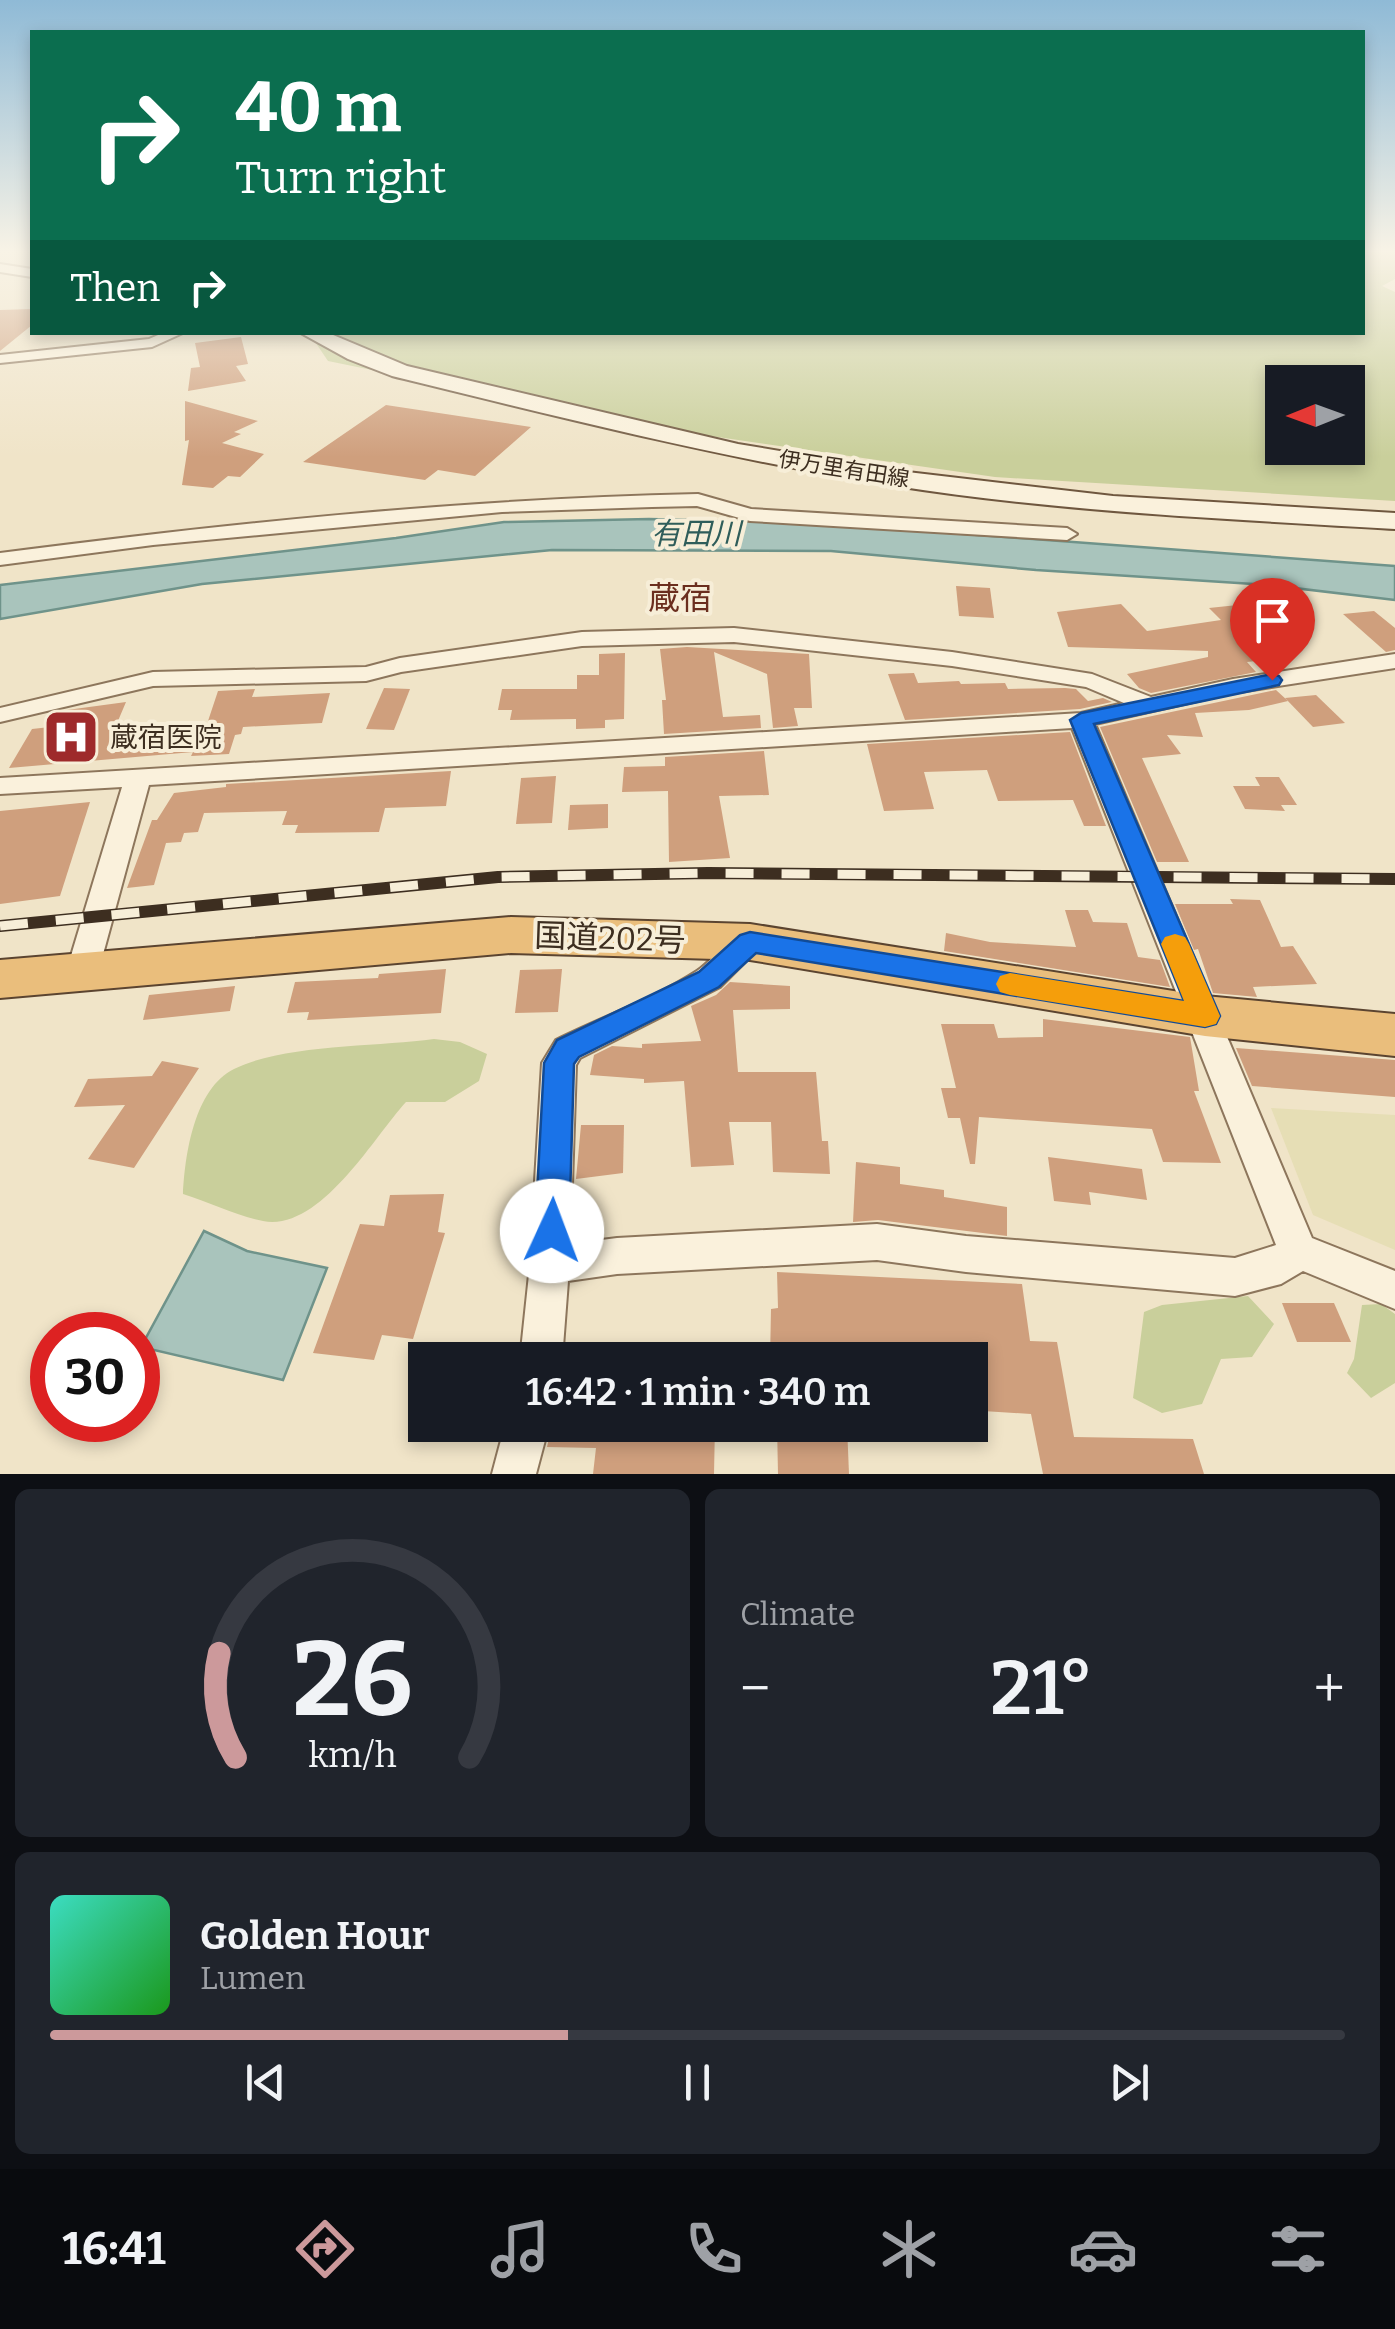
<!DOCTYPE html>
<meta charset="utf-8">
<style>
:root{--surface:#171b24;--page:#20242c;--text:#f1f3f6;--muted:#9ea1a6;--line:#363941;--accent:#cc999b}
body{margin:0;font-family:Bitter,"Noto Sans JP",serif;background:var(--page);color:var(--text);height:100vh;display:flex;flex-direction:column;font-size:38px;white-space:nowrap}
*{box-sizing:border-box;margin:0}
p{font-size:32px;color:var(--muted)}
.icon{flex:none;width:55px;height:55px;fill:none;stroke:currentColor;stroke-width:2;stroke-linecap:round;stroke-linejoin:round}
.map{position:relative;height:1474px;overflow:hidden}
.sheet{display:flex;flex-direction:column;gap:15px;padding:15px;background:#0d0f14;flex:1}
.sheet>*{flex:none}
.top-card{position:absolute;left:30px;top:30px;width:1335px;height:305px;border-radius:0px;box-shadow:0 5px 15px #0003;background:#0b6e4f;color:#fff;overflow:hidden}
.needle{width:65px;rotate:269deg}
.buttons{position:absolute;left:1265px;top:365px;display:grid;gap:20px}
.buttons a{display:grid;place-items:center;width:100px;height:100px;border-radius:0px;background:var(--surface);box-shadow:0 5px 15px #0003;font-size:50px}
.speed{position:absolute;left:30px;top:1312px;display:flex;gap:20px;font-size:50px;font-weight:700;text-align:center}
.speed>*{display:grid;place-content:center;width:130px;height:130px;border-radius:50%;background:var(--surface);box-shadow:0 5px 15px #0003;line-height:1}
.speed .limit{border:15px solid #d22;background:#fff;color:#111}
.pin{position:absolute;display:grid;place-items:center;width:85px;height:85px;color:#fff;margin:-102px -42px;border-radius:50% 50% 50% 0;rotate:-45deg;box-shadow:0 0 10px #0007}
.pin .icon{rotate:45deg}
.me{position:absolute;width:110px;margin:-55px;rotate:2deg;stroke-linejoin:round;filter:drop-shadow(0 0 8px #0008)}
.turn{display:flex;align-items:center;gap:35px;height:210px;padding:0 40px;font-size:45px}
.turn .icon{width:130px;height:130px;stroke-width:2.5}
.turn b{display:block;font-size:70px;line-height:85px}
.then{display:flex;align-items:center;height:95px;padding:0 40px;background:#0003;gap:20px;font-size:38px}
.big{font-size:75px;font-weight:600;line-height:1.1}
.sheet .card{flex:1;display:flex;flex-direction:column;justify-content:center;gap:15px;min-width:0;padding:0 35px;border-radius:15px;background:var(--page)}
.sheet .dial{align-items:center;gap:0}
.dial svg{height:260px;overflow:visible;fill:none;stroke:var(--line);stroke-width:7;stroke-linecap:round;text-anchor:middle}
.dial text{fill:var(--text);stroke:none}
.song{display:flex;align-items:center;gap:30px}
.cover{width:120px;height:120px;border-radius:15px;background:linear-gradient(135deg,hsl(170 70% 55%),hsl(120 70% 35%))}
.played{height:10px;border-radius:5px;background:linear-gradient(90deg,var(--accent) 40%,var(--line) 40%)}
.keys{display:flex;justify-content:space-around;direction:ltr}
.heat{display:flex;justify-content:space-between;align-items:center;font-size:55px;direction:ltr}
.sheet .tiles{flex:1;display:grid;gap:15px;grid-template-columns:1fr 1fr}
.card:last-child{grid-column:span 2}
.trip{position:absolute;left:408px;top:1342px;width:580px;height:100px;border-radius:0px;background:var(--surface);box-shadow:0 5px 15px #0003;font-weight:600;line-height:100px;text-align:center}
.menu{display:flex;height:160px;justify-content:space-around;align-items:center;background:#090b0e;color:var(--muted)}
.menu .icon{width:70px;height:70px}
.menu .active{color:var(--accent)}
.menu b{font-size:45px;color:var(--text)}
.map>svg:first-child{display:block}
.farmland{fill:#e6deb5}
.green{fill:#c9cf9b;fill-rule:evenodd}
.water{fill:#a9c4bc;stroke:#6f938a;stroke-width:2.5}
.building{fill:#cf9f7d}
.lines{fill:none;stroke-linecap:round;stroke-linejoin:round}
.minor-casing{stroke:#8d765c;stroke-width:4}
.secondary-casing{stroke:#6f573f;stroke-width:4}
.trunk-casing{stroke:#5b4430;stroke-width:4}
.minor{fill:#faf1dc;fill-rule:evenodd}
.secondary{fill:#faf1dc;fill-rule:evenodd}
.trunk{fill:#eabe7c;fill-rule:evenodd}
.rail-casing{stroke:#3d2e20;stroke-width:12}
.rail{stroke:#f7eed8;stroke-width:9;stroke-dasharray:28;stroke-linecap:butt}
.route{fill:#1a73e8;stroke:#114b97;stroke-width:2.5}
.slow{fill:#f59e0b}
.labels{text-anchor:middle;dominant-baseline:central;stroke-width:8;stroke-linejoin:round;paint-order:stroke}
.far-street-label{font-size:22px;fill:#3d2e20;stroke:#f7eed8}
.poi-label{font-size:28px;fill:#3d2e20;stroke:#f7eed8;text-anchor:start}
.water-label{font-size:30px;font-style:italic;fill:#2f5d5a;stroke:#f7eed8}
.quarter-label{font-size:32px;fill:#6b2e1e;stroke:#f7eed8}
.near-street-label{font-size:32px;fill:#3d2e20;stroke:#f7eed8}
</style>
<div class="map">
<svg width="1395" height="1474" viewBox="0 0 1395 1474">
<rect width="100%" height="100%" fill="#f0e4c8"/>
<path class="farmland" d="M1271,1108l124,7v135l-82,-35z"/>
<g class="green">
<path d="M1363,251h32v28l-13,7 13,6v209l-400,-24 -340,-49 -327,-67 -19,-28 1053,-1zM1282,382h66v66h-66z"/>
<path d="M434,1039l26,3 27,12 -8,27 -34,21h-39c-33,36 -86,130 -143,119 -26,-5 -54,-19 -80,-27 2,-39 11,-105 51,-125 50,-25 143,-22 200,-30z"/>
<path d="M1248,1296l26,28 -22,33 -31,2 -19,45 -40,9 -29,-15 11,-86 18,-7z"/>
<path d="M1381,1304l14,10v69l-24,15 -24,-25 7,-14 8,-54z"/>
</g>
<g class="water">
<path d="M649,519l167,4 579,43v34l-126,-15 -233,-15 -205,-19 -279,-1 -350,34 -202,35v-34l396,-47 108,-16z"/>
<path d="M204,1231l43,20 80,17 -44,112 -142,-33z"/>
</g>
<g class="building">
<path d="M32,309v16l-32,26v-41z"/>
<path d="M241,337l7,27 -12,2 10,15 -58,10 3,-23 9,-1 -5,-24z"/>
<path d="M185,401l73,20 -24,11 7,2 -19,9 42,11 -24,23 -12,-1 -15,12 -31,-3 7,-45 -4,1z"/>
<path d="M386,405l145,22 -56,49 -37,-6 -13,10 -122,-18z"/>
<path d="M956,586l34,2 4,30 -35,-2z"/>
<path d="M1121,604l26,27 74,-11 -12,-12 38,-4 19,19 -7,1 34,33 -46,5 9,10 -105,21 -12,-5 -12,-14 81,-17v-6l-140,-4 -11,-35z"/>
<path d="M1374,611l21,17v22l-9,2 -43,-38z"/>
<path d="M687,647l122,7 3,54h-18l4,18 -25,2 -6,-54 -53,-22 9,65 37,-2 1,13 -97,6 -2,-34h4l-6,-51z"/>
<path d="M625,653l-1,66 -19,1v8l-29,1v-10l-66,1 2,-10h-14l4,-21h75v-14h22v-21z"/>
<path d="M914,673l4,10 41,-2 2,3 44,-1 3,6 57,-1 11,1 12,12 15,-3 9,4 -32,7 -175,11 -17,-46z"/>
<path d="M384,688l26,1 -16,41 -28,-1z"/>
<path d="M255,689l-3,8 78,-4 -8,30 -79,4 -2,7 -6,1 -6,19 -38,2 2,-4 -184,16 23,-39 27,-3 8,-16 59,-8 -14,33 94,-8 12,-36z"/>
<path d="M1276,690l12,11 -39,9 -54,3 8,24 -36,-2 14,19 -39,4 47,104h-32l-57,-135z"/>
<path d="M1316,695l29,28 -32,4 -28,-29z"/>
<path d="M1070,732l36,94h-22l-11,-26 -75,1 -11,-31 -63,2 10,37 -50,2 -17,-67z"/>
<path d="M764,751l5,44 -50,1 11,62 -61,4 -1,-71 -46,1 2,-25 41,-1v-9z"/>
<path d="M451,771l-5,35 -61,2 -6,24 -84,1 3,-8h-16l5,-14 -83,2 -6,19 -14,1 -3,9 -15,1 -12,42 -27,3 25,-68h5l17,-27 52,-6v-3z"/>
<path d="M556,776l-4,47 -36,1 5,-46z"/>
<path d="M1255,777h24l18,28h-16l4,6 -40,-2 -12,-23h27z"/>
<path d="M90,802l-30,94 -60,8v-93z"/>
<path d="M608,804v24l-40,2 2,-25z"/>
<path d="M1230,899l30,1 21,47 12,-1 24,38 -64,3 4,10 -44,-4 -15,-44 -4,1 -19,-46h58z"/>
<path d="M1065,910h23l5,12 34,1 11,34 22,3 10,27 -226,-36 2,-18 44,9 86,5z"/>
<path d="M446,969l-5,44 -134,7 2,-8 -22,1 8,-31 83,-4 1,-4z"/>
<path d="M562,969l-4,43 -43,1 5,-43z"/>
<path d="M730,982l60,4v23l-57,1 5,62h78l6,69h6l2,33 -57,-2 -2,-50h-42l5,43 -43,2 -7,-86 -40,2v-4l-54,-4 4,-20 18,-9 30,2v-4l59,-3 -10,-35 25,-11z"/>
<path d="M235,986l-5,25 -87,9 6,-25z"/>
<path d="M1043,1019l147,18 9,54h-5l27,72 -58,-1 -11,-33 -173,-12 -4,47h-5l-10,-46h-12l-7,-30h15l-15,-64h53l4,14 45,-1z"/>
<path d="M1236,1048l159,12v37l-143,-11z"/>
<path d="M162,1061l37,7 -65,100 -46,-9 37,-54 -51,2 14,-28 64,-3z"/>
<path d="M581,1125h43l-1,48 -47,6z"/>
<path d="M1048,1157l94,12 5,31 -58,-8 2,13 -37,-4z"/>
<path d="M856,1162l44,5v17l44,6v7l63,10v29l-129,-16 -25,2z"/>
<path d="M444,1194l-6,38 7,1 -32,106 -31,-4 -8,25 -61,-7 47,-129 24,2 6,-31z"/>
<path d="M777,1272l245,12 8,57 27,1 17,95 119,2 11,35h-161l-12,-60 -48,-3 -2,-11 -11,-1v-39h-200l1,-51 7,-1z"/>
<path d="M1282,1303h52l17,39h-54z"/>
<path d="M552,1425h163l-1,49h-121l3,-26 -49,-1z"/>
<path d="M777,1425h70l2,49h-71z"/>
</g>
<g class="lines">
<g class="minor-casing">
<g id="minor">
<path d="M0,264l32,5v8l-32,-5z"/>
<path d="M165,332h20l-33,15 -152,16v-8l149,-16z"/>
<path d="M698,494l53,15 316,19 10,6 -10,6 -317,-19 -53,-15 -45,1 -150,5 -349,33 -153,20v-12c232,-30 464,-54 698,-59z"/>
<path d="M734,628l218,24 140,22 59,23 82,-18 162,-25v14l-162,25 -138,31 217,514 83,33v38l-92,-38 -22,13 -46,12 -269,-24 -89,-12 -260,14 -49,7 -6,79h-42l10,-95 12,-202 14,-23c46,-23 98,-41 141,-69 21,-14 36,-45 64,-37l4,8 -45,45 -140,71 -4,7 -6,179 47,-6 260,-14 89,12 269,22 41,-13 -204,-517 -923,57 -50,184 -5,8 -11,4 -11,-4 -5,-8 55,-182 -122,7v-16l1081,-65 43,-10 -38,-16 -134,-21 -218,-24 -152,4 -181,26 -35,9 -213,5 -153,36v-14l153,-36 213,-5 34,-9 182,-26z"/>
<path d="M505,1425h44l-13,49h-44z"/>
</g>
</g>
<g class="secondary-casing">
<path id="secondary" d="M299,332h27l81,34 331,78 161,27 214,25 282,17v16c-166,-10 -334,-17 -499,-43 -170,-27 -337,-69 -504,-110l-44,-17z"/>
</g>
<g class="trunk-casing">
<path id="trunk" d="M511,917l239,7 455,72 190,18v42l-190,-20 -455,-76 -239,-7 -511,45v-38z"/>
</g>
<use href="#minor" class="minor"/>
<use href="#secondary" class="secondary"/>
<use href="#trunk" class="trunk"/>
<g class="rail-casing">
<path id="rail" d="M0,926l498,-49 210,-4 687,6"/>
</g>
<use href="#rail" class="rail"/>
</g>
<linearGradient id="sky" x2="0" y2="1"><stop stop-color="#8fbad6"/><stop offset="0.55" stop-color="#f8f3e6"/><stop offset="1" stop-color="#f8f3e6" stop-opacity="0"/></linearGradient>
<rect width="1395" height="457" fill="url(#sky)"/>
<path class="route" d="M1272,674l7,2 3,4 -3,5 -185,39 126,292 -4,8 -11,3 -449,-74 -37,34 -140,70 -5,7 -5,167 -5,12 -12,4 -12,-4 -5,-12 9,-168 13,-23 142,-68 41,-37 10,-3 434,69 -114,-281 11,-7z"/>
<path class="slow" d="M1175,934l10,3 4,7 31,72 -4,8 -11,3 -195,-32 -10,-3 -4,-8 4,-8 10,-3 174,28 -23,-57 4,-7z"/>
<defs>
<g id="hospital-square" transform="scale(2.875)"><rect x="-9" y="-9" width="18" height="18" rx="4" fill="#9e2a2b" stroke="#f7eed8"/><path d="M-5-5h3v3.5h4V-5h3V5h-3V1.5h-4V5h-3Z" fill="#fff"/></g>
</defs>
<g fill-rule="evenodd">
<use href="#hospital-square" x="71" y="737"/>
</g>
<g class="labels">
<g class="far-street-label">
<text transform="translate(844 469) rotate(9)">伊万里有田線</text>
</g>
<g class="poi-label">
<text x="110" y="737">蔵宿医院</text>
</g>
<g class="water-label">
<text x="696" y="534">有田川</text>
</g>
<g class="quarter-label">
<text x="680" y="598">蔵宿</text>
</g>
<g class="near-street-label">
<text transform="translate(610 938) rotate(2)">国道202号</text>
</g>
</g>
</svg>
<div class="buttons">
<a><svg class="needle" viewBox="-14 -14 28 28"><path d="M0-13l5 13h-10z" fill="#e53935"/><path d="M0 13l5-13h-10z" fill="#9ea1a6"/></svg></a>
</div>
<div class="speed"><div class="limit">30</div></div>
<div class="pin" style="left:1272px;top:680px;background:#d93025"><svg class="icon" aria-label="arrive" viewBox="0 0 24 24"><path d="M6 21V4h12l-3 4 3 4H6"/></svg></div>
<svg class="me" style="left:552px;top:1231px" viewBox="-20 -20 40 40"><circle r="19" fill="#fff"/><path d="M0-13L10 11 0 6-10 11z" fill="#1a73e8"/></svg>
<div class="trip">16:42 · 1 min · 340 m</div>
<div class="top-card">
<div class="turn"><svg class="icon" aria-label="right" viewBox="0 0 24 24"><path d="M7 20v-9h11M14 6l5 5-5 5"/></svg><div><b>40 m</b>Turn right</div></div>
<div class="then">Then<svg class="icon" aria-label="right" viewBox="0 0 24 24"><path d="M7 20v-9h11M14 6l5 5-5 5"/></svg></div>
</div>
</div>
<section class="sheet">
<div class="tiles">
<div class="card dial"><svg viewBox="0 0 100 80">
<path d="M14 69A42 42 0 1 1 86 69"/>
<path d="M14 69A42 42 0 0 1 9 37" stroke="#cc999b"/>
<text x="50" y="56" font-size="32" font-weight="700">26</text>
<text x="50" y="72" font-size="11">km/h</text>
</svg></div>
<div class="card"><p>Climate</p>
<div class="heat"><a>−</a><b class="big">21°</b><a>+</a></div>
</div>
<div class="card">
<div class="song"><i class="cover"></i><div><b>Golden Hour</b><p>Lumen</p></div></div>
<div class="played"></div>
<div class="keys"><svg class="icon" aria-label="previous" viewBox="0 0 24 24"><path d="M18 5L8 12l10 7zM5 5v14"/></svg><svg class="icon" aria-label="pause" viewBox="0 0 24 24"><path d="M8 5v14M16 5v14"/></svg><svg class="icon" aria-label="next" viewBox="0 0 24 24"><path d="M6 5l10 7-10 7zM19 5v14"/></svg></div>
</div>
</div>
</section>
<nav class="menu">
<b>16:41</b>
<svg class="icon active" aria-label="directions" viewBox="0 0 24 24"><path d="M12 3l9 9-9 9-9-9zM9 14v-3h6M13 9l2 2-2 2"/></svg>
<svg class="icon" aria-label="music" viewBox="0 0 24 24"><path d="M9 18V5l10-2v13"/><circle cx="6" cy="18" r="3"/><circle cx="16" cy="16" r="3"/></svg>
<svg class="icon" aria-label="phone" viewBox="0 0 24 24"><path d="M5 4h4l2 5-3 2q2 4 5 5l2-3 5 2v4C11 20 4 13 5 4z"/></svg>
<svg class="icon" aria-label="climate" viewBox="0 0 24 24"><path d="M12 3v18M4 7l16 10M4 17L20 7"/></svg>
<svg class="icon" aria-label="car" viewBox="0 0 24 24"><path d="M5 17H2v-5l4-1 3-4h7l3 4 3 1v5h-3M9 17h6M6 11h13"/><circle cx="7" cy="17" r="2"/><circle cx="17" cy="17" r="2"/></svg>
<svg class="icon" aria-label="filters" viewBox="0 0 24 24"><path d="M4 7h16M4 17h16"/><circle cx="9" cy="7" r="2"/><circle cx="15" cy="17" r="2"/></svg>
</nav>
